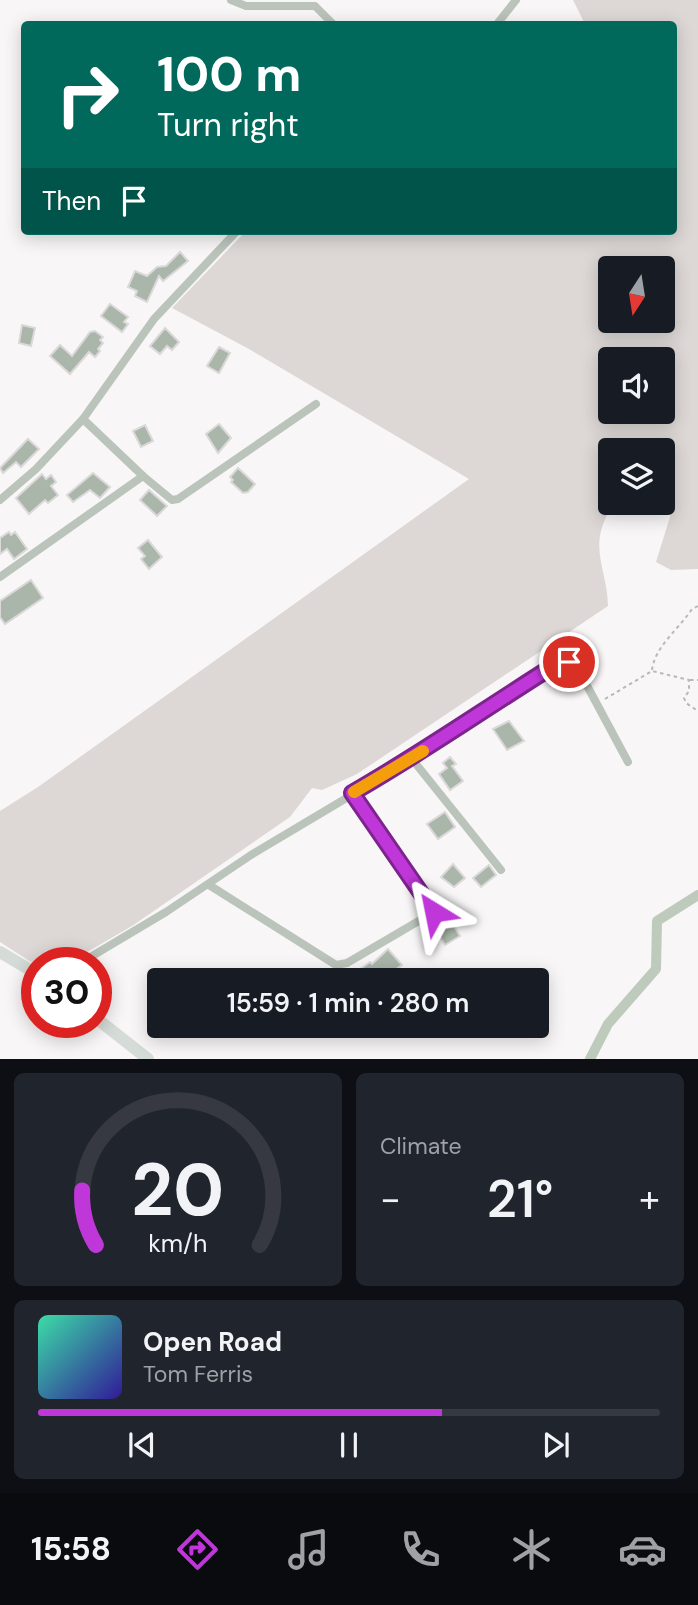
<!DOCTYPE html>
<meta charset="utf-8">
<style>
:root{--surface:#171b24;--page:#20242c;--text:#f1f3f6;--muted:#9ea1a6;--line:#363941;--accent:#bf37d8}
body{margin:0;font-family:"DM Sans",sans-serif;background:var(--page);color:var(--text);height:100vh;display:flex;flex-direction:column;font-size:26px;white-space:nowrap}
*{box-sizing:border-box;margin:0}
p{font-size:23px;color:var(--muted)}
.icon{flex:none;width:38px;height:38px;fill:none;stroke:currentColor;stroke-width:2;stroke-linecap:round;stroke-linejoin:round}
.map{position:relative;height:1059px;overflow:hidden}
.sheet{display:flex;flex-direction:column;gap:14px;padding:14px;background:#0d0f14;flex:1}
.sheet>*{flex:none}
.guide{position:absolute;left:21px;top:21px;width:656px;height:214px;border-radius:7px;box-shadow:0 4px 18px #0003;background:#00695c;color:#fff;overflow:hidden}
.needle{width:46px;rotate:192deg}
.fabs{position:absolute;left:598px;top:256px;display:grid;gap:14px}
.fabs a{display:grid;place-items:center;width:77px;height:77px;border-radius:7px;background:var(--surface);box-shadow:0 4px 18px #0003;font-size:35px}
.speed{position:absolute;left:21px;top:947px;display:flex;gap:14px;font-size:35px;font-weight:700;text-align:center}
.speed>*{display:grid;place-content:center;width:91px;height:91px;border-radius:50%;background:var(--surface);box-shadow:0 4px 18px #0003;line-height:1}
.speed .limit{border:10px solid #d22;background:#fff;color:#111}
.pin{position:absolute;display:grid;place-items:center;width:60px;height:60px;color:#fff;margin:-30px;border:4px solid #fff;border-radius:50%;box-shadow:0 2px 7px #0007}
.me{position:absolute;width:77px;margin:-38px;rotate:325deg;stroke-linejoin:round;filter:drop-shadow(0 0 5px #0008)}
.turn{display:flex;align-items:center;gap:24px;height:147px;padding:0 21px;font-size:32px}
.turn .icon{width:91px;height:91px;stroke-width:2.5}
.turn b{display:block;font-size:49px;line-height:60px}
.then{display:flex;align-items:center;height:66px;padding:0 21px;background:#0003;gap:14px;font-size:26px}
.big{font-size:52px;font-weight:600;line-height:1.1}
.sheet .widget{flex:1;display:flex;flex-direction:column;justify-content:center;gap:10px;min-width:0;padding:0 24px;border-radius:10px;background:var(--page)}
.sheet .dial{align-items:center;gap:0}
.dial svg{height:182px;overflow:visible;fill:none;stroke:var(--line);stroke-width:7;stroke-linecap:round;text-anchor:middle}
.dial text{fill:var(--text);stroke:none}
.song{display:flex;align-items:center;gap:21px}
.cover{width:84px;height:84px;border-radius:10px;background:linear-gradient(135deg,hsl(160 70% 55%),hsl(250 70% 35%))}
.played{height:7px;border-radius:4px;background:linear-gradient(90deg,var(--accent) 65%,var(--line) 65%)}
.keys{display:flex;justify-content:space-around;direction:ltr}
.heat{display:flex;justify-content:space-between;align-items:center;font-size:38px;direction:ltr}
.sheet .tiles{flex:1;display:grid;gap:14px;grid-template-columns:1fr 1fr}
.widget:last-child{grid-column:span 2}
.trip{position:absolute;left:147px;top:968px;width:402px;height:70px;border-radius:7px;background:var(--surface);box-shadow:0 4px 18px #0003;font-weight:600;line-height:70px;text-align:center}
.dock{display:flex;height:112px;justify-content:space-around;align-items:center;background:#090b0e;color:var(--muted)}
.dock .icon{width:49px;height:49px}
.dock .active{color:var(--accent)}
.dock b{font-size:32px;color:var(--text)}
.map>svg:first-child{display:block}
.green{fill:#ddd8d6;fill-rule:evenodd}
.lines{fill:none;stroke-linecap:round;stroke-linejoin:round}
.canal{stroke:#bdcabc;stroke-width:10}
.building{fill:#aab6aa;stroke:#dad8d9;stroke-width:2}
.path{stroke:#b4bbb4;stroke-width:2;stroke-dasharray:3.5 3.5;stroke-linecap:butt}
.minor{stroke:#bbc4bb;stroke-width:8}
.primary{stroke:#d5dbd6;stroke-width:12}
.route-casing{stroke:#7c248c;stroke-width:18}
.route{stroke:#bf37d8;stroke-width:12}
.slow{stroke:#f59e0b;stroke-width:12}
</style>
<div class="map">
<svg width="698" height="1059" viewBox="0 0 698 1059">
<rect width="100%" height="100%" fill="#f8f6f7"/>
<path class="green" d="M573,0h125v569l-27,1 -15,-8 18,-58 -11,-28v-26h-52v52h4c-30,43 -8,63 -7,104l-251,168 -35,16 -10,-2 -22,29 -158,109 -62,36h-33v4l-37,-24v-131l38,-24 431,-308 -220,-130 -77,-41 74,-77h428v-207h-89zM611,268h52v52h-52zM611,359h52v52h-52z"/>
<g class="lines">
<path class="canal" d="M590,1059l18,-35 48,-55 1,-48 41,-26"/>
</g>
<g class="building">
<path d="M180,252l8,9 -25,20 -4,-5 -12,26 -12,-6 2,-5 -9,-4 7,-16 12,5 10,-9 9,-1z"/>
<path d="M110,304l18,13 -4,5 4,2 -6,8 -21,-16z"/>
<path d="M22,325l13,3 -4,18 -12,-3z"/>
<path d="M165,328l14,14 -7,8 -5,-4 -7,8 -10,-8z"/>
<path d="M95,331l8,6 -3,3 3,3 -5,6 2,2 -5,6 -6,-5 -19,22 -20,-18 10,-11 12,11 18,-24z"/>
<path d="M219,347l11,6 -11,20 -12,-7z"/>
<path d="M219,424l12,14 -13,15 -12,-19z"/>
<path d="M145,425l8,16 -12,6 -8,-16z"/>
<path d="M28,439l11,10 -18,18 -5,-5 -13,11 -3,-5z"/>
<path d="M238,468l17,16 -7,8 -5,1 -12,-11 2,-2 -3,-3z"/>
<path d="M93,473l17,14 -10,11 -10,-8 -17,12 -6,-7z"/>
<path d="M42,474l4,5 5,-4 5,7 -5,4 7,9 -10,8 -3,-3 -16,14 -13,-16z"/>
<path d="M149,490l18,16 -10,10 -17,-16z"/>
<path d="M9,532l2,3 4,-3 12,17 -13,10 -7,-10 -7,5v-16z"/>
<path d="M148,540l14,17 -13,12 -8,-10 4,-3 -7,-8z"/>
<path d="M31,580l12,18 -38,26 -5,-7v-16z"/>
<path d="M509,721l15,20 -17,9 -14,-21z"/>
<path d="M450,757l6,7 -4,2 11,15 -13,9 -11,-16 8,-6 -4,-5z"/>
<path d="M445,812l10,15 -17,12 -11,-15z"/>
<path d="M453,864l12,14 -11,9 -13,-10z"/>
<path d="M489,865l7,10 -15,12 -8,-9z"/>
<path d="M443,920l2,3 5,-3 10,16 -15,9 -10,-16z"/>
<path d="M388,949l14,16 -21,15h-16l-7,-9 12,-9 2,2z"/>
</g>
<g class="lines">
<g class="path">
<path d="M652,670c3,-24 27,-41 40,-61l6,-3"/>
<path d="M690,680h8"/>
<path d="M605,699l47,-28 37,9v11l-5,7 2,5 12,8"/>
</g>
<g class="minor">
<path d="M231,0l15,6h69l18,18"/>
<path d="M497,24l19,-24"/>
<path d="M143,476l29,24 6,-1 138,-95"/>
<path d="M0,500l36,-31 47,-50 71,-100 83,-88"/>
<path d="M0,577l143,-101 -60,-57"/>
<path d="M412,759l89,111"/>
<path d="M209,885l127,80 11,-2 87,-51 -82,-119"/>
<path d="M82,962l84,-50 85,-57 161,-96 61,-43 85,-53 11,-1 15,18 44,82"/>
</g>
<g class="primary">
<path d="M0,952l37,22"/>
<path d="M96,1018l52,41"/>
</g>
</g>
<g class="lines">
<g class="route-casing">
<path id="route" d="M434,912l-82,-119c70,-40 137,-87 206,-130l11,-1"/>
</g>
<use href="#route" class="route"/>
<path class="slow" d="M354,792l69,-41"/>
</g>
</svg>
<div class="fabs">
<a><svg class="needle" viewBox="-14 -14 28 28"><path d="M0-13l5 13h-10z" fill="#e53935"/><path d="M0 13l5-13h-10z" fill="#9ea1a6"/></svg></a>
<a><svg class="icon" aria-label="sound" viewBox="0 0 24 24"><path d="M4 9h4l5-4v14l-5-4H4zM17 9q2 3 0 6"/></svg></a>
<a><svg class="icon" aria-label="layers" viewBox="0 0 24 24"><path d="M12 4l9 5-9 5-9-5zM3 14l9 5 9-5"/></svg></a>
</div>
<div class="speed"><div class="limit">30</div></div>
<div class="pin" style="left:569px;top:662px;background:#d93025"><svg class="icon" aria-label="arrive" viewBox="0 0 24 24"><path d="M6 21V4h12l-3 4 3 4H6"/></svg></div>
<svg class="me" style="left:434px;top:912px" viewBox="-20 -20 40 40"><path d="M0-17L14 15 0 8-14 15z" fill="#bf37d8" stroke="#fff" stroke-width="4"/></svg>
<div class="trip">15:59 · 1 min · 280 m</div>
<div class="guide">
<div class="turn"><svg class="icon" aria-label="right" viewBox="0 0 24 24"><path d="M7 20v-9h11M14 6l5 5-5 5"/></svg><div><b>100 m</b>Turn right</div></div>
<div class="then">Then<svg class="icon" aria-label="arrive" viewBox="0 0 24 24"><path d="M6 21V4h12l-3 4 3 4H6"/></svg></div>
</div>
</div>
<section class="sheet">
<div class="tiles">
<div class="widget dial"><svg viewBox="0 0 100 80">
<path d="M14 69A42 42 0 1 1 86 69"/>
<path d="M14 69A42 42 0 0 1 8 45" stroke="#bf37d8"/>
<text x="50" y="56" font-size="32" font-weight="700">20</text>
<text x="50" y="72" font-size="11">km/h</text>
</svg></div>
<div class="widget"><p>Climate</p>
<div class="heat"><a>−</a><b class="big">21°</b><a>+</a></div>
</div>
<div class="widget">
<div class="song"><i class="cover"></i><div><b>Open Road</b><p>Tom Ferris</p></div></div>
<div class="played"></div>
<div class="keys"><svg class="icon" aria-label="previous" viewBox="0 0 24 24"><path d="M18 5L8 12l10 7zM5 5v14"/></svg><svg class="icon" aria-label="pause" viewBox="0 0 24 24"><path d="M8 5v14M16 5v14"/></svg><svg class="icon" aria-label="next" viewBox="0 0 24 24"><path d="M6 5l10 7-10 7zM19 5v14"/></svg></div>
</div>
</div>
</section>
<nav class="dock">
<b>15:58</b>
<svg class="icon active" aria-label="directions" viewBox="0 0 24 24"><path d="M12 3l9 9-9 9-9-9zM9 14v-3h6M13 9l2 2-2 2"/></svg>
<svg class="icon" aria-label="music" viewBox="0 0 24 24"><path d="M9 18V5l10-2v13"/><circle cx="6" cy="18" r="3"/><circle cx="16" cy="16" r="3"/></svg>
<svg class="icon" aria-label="phone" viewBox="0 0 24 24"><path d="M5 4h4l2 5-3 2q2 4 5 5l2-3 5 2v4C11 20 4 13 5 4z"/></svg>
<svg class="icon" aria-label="climate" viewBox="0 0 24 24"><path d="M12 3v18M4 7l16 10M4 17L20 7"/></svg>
<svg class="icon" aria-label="car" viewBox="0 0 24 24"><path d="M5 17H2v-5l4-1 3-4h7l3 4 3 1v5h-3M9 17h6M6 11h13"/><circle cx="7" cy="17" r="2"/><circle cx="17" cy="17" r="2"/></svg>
</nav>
